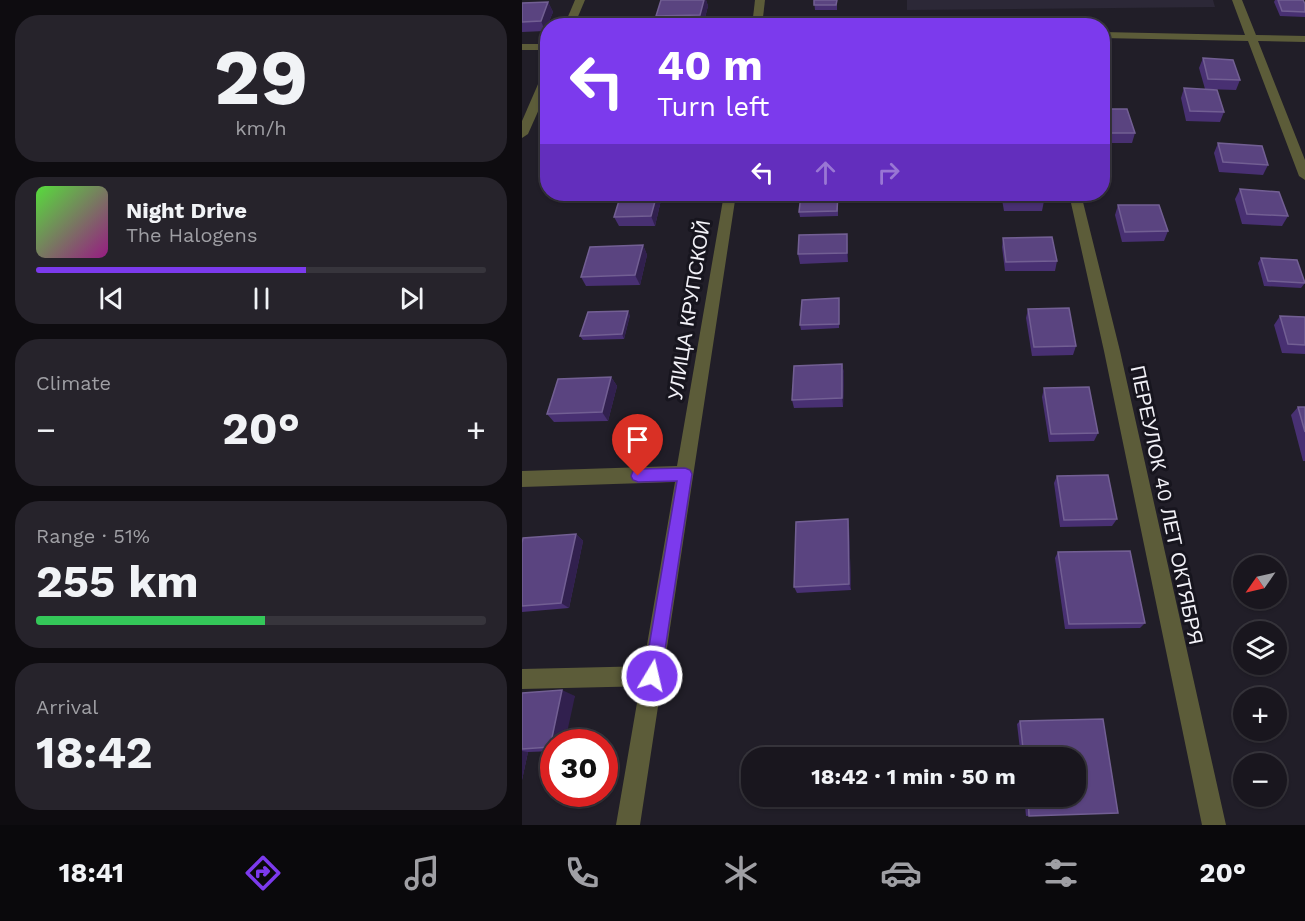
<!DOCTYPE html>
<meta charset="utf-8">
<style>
:root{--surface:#19161e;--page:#26232b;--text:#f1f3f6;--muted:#9f9fa4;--line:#37353c;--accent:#7c3aed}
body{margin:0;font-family:"Work Sans",sans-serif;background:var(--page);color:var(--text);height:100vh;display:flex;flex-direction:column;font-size:22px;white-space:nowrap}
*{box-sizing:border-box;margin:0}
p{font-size:20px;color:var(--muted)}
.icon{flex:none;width:33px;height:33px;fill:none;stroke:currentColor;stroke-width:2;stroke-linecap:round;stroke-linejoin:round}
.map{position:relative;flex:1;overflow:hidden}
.sheet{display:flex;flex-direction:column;gap:15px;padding:15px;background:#0e0c10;width:522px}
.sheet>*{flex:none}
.guide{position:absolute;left:18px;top:18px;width:570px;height:183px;border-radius:24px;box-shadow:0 2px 4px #0004,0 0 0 2px var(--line);background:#7c3aed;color:#fff;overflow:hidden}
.needle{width:39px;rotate:236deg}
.tools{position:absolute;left:711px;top:555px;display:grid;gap:12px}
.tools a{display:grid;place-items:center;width:54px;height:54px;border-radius:50%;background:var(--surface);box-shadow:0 2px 4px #0004,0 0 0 2px var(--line);font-size:30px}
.speed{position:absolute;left:18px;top:729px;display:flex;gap:12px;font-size:30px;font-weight:700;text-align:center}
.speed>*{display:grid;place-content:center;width:78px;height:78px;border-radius:50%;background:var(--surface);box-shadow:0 2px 4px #0004,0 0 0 2px var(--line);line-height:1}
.speed .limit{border:9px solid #d22;background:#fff;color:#111}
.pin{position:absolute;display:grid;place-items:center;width:51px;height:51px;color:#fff;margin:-62px -26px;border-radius:50% 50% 50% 0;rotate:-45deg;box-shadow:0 0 6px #0007}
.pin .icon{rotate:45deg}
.me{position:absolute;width:66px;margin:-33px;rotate:9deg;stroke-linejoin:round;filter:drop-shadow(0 0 4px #0008)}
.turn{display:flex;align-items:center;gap:21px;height:126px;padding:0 18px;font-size:27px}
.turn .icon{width:78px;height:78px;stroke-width:2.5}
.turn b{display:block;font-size:42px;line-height:51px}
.lanes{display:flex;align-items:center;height:57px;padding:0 18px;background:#0003;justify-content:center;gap:30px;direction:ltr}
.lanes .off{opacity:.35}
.big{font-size:45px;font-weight:700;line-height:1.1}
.sheet .tile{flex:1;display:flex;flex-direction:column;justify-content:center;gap:9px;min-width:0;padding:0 21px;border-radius:24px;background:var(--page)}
.sheet .dial{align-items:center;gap:0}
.dial b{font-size:78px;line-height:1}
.song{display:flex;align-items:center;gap:18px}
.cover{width:72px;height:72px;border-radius:9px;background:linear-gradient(135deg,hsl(110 70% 55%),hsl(310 70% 35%))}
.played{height:6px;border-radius:3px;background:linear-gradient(90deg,var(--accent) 60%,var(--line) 60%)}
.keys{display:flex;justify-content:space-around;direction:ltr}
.heat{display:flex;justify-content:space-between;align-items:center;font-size:33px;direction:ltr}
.charge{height:9px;border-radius:4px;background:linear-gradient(90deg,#34c759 51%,var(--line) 0)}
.trip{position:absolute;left:219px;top:747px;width:345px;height:60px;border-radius:24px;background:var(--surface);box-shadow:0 2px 4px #0004,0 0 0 2px var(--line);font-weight:700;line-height:60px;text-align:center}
.tab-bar{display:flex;height:96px;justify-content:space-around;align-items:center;background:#0a090c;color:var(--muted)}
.tab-bar .icon{width:42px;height:42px}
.tab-bar .selected{color:var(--accent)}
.tab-bar b{font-size:27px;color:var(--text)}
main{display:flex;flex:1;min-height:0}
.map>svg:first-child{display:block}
.built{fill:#2c2837}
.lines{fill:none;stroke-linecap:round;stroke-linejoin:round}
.service{fill:#5c5c39;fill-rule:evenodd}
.minor{fill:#5c5c39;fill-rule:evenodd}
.wall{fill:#483072}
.shaded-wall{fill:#31204e}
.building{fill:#5a4480;stroke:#725f93;stroke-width:1.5}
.route{fill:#7c3aed;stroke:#51269a;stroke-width:1.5}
.labels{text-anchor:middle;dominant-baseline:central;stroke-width:6;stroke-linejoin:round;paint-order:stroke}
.street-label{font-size:20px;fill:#f2f1f7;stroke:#17151e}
</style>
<main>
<section class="sheet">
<div class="tile dial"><b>29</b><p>km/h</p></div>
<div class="tile">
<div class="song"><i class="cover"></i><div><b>Night Drive</b><p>The Halogens</p></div></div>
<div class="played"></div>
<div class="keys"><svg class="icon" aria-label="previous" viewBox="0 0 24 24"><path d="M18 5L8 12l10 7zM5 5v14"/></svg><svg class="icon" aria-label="pause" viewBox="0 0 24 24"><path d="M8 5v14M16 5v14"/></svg><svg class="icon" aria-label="next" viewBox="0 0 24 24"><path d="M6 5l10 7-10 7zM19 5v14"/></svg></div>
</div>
<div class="tile"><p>Climate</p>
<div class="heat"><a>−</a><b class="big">20°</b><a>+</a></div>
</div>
<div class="tile"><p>Range · 51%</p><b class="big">255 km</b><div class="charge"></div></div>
<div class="tile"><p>Arrival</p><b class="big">18:42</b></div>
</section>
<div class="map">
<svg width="783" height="825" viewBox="0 0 783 825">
<rect width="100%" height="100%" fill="#211e28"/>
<path class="built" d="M385,0h306l2,7 -308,3z"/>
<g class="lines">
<path class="service" d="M130,666l7,3 3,7 -3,7 -7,3 -130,3v-20z"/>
<g class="minor">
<path d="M53,0h10l-11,26h-10z"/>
<path d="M233,0h10l-3,26h-10z"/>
<path d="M710,0h10l14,35 49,1v6l-47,-1 47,119v20l-6,-4 -51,-135 -146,-3v-6l143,3z"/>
<rect x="0" y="44" width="26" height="6"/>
<path d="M26,72v17l-20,45 -6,4v-17l20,-46z"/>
<path d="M202,194h12l-96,631h-24l59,-343 -153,5v-16l155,-5z"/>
<path d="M547,194h12l39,157 106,474h-24l-98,-474z"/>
</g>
</g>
<g class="wall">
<path d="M139,0h45l2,6 -5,19 -44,1 -3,-10z"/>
<path d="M292,0h23v10h-22z"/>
<path d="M753,0h28l2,4v13l-25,-1 -6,-14z"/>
<path d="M26,2l5,10 -8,19 -23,1v-28z"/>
<path d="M681,58l37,22 -4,10 -31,-1 -6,-21z"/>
<path d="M662,88l40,24 -4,10 -34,-1 -5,-23z"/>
<path d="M580,109l33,24 -3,10h-30z"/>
<path d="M696,143l50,22 -5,10 -44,-3 -5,-19z"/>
<path d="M718,189l48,27 -6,10 -40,-2 -7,-25z"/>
<path d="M99,194h38l2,6 -6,26h-36l-5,-9z"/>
<path d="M479,194h42l1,7 -2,10h-38z"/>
<path d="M316,199v17l-38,1 -1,-5z"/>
<path d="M596,205l50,26 -4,10 -42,1 -7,-27z"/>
<path d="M481,238l54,23 -2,10h-50l-3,-24z"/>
<path d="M326,244v18l-48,2 -2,-10z"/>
<path d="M121,245l4,10 -7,30 -54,1 -5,-9z"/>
<path d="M739,258l44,25 -4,5 -37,-2 -6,-23z"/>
<path d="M317,298v30l-38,2 -1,-5z"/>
<path d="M506,309l48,37 -3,9 -41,1 -6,-38z"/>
<path d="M108,315l-6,24 -41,1 -3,-4z"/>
<path d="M758,316l25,1v37l-23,-1 -8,-28z"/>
<path d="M320,364l2,9 -1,34 -49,1 -2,-8z"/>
<path d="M89,377l6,9 -9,35 -54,1 -7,-8z"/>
<path d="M522,388l54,45 -4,8 -45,1 -7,-45z"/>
<path d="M776,407h7v54h-2l-12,-46z"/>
<path d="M535,476l60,43 -5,7 -52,1 -6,-44z"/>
<path d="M326,519l1,7 2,64 -54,3 -3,-6z"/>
<path d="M54,534l7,7 -14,67 -47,4v-69z"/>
<path d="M536,552l87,71 -5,5 -75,1 -10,-71z"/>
<path d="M0,693l53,3 -21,46v9l-26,1 -6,28z"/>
<path d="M581,719l15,94 -92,3 -2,-20h52v-38h-55l-4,-34 3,-3z"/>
</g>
<g class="shaded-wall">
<path d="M182,0h2l2,6 -5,19 -3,-10z"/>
<path d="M26,2l5,10 -8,19 -4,-10z"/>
<path d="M135,194h2l2,6 -6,26 -4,-10z"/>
<path d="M325,234l1,10v18l-1,-9z"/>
<path d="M121,245l4,10 -7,30 -5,-10z"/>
<path d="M106,311l2,4 -6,24 -2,-5z"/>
<path d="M320,364l2,9 -1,34 -1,-9z"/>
<path d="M89,377l6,9 -9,35 -6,-9z"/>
<path d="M326,519l1,7 2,64 -2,-6z"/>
<path d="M54,534l7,7 -14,67 -8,-5z"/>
<path d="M40,690l13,6 -10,46h-11v6l-4,-1z"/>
<path d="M0,751l6,1 -6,28z"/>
</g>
<g class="building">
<path d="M139,0h43l-4,15 -44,1z"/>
<path d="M292,0h23l-1,5h-22z"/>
<path d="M756,0h25l2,4v8l-23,-1z"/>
<path d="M26,2l-7,19 -19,1v-19z"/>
<path d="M681,58l30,2 7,20 -32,-1z"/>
<path d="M662,88l33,2 7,22 -34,-1z"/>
<path d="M580,109h25l8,24h-33z"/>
<path d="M696,143l44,3 6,19 -45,-3z"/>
<path d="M718,189l39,3 9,24 -41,-2z"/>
<path d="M99,194h36l-6,22 -37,1z"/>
<path d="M316,194l-1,17 -38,1 2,-17z"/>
<path d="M482,194h39l1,7 -39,1z"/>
<path d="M596,205h41l9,26 -43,1z"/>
<path d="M325,234v19l-49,1 1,-19z"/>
<path d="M530,237l5,24 -51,1 -3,-24z"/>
<path d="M121,245l-8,30 -54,2 9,-30z"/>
<path d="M739,258l36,2 8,23 -37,-2z"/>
<path d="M317,298v26l-39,1 2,-25z"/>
<path d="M547,308l7,38 -42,1 -6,-38z"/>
<path d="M106,311l-6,23 -42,2 8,-24z"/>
<path d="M758,316l25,1v28l-17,-1z"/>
<path d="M320,364v34l-50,2 2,-34z"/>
<path d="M89,377l-9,35 -55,2 11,-35z"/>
<path d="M567,387l9,46 -47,1 -7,-46z"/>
<path d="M776,407h7v25z"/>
<path d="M586,475l9,44 -53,1 -7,-44z"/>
<path d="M326,519l1,65 -55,3 2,-65z"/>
<path d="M54,534l-15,69 -39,3v-63l1,-5z"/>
<path d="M608,551l15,72 -76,1 -11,-72z"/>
<path d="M40,690l-12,57 -28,2v-56z"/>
<path d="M581,719l15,94 -89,3 -1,-20h48v-38h-52l-4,-37z"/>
</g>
<path class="route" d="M163,468l5,2 2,4 -31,202 -3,6 -6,3 -6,-3 -2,-6 33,-195 -39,1 -5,-2 -2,-4 2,-5 5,-2z"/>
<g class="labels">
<g class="street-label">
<text transform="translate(167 310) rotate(-81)">УЛИЦА КРУПСКОЙ</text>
<text transform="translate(645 505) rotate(78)">ПЕРЕУЛОК 40 ЛЕТ ОКТЯБРЯ</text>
</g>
</g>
</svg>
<div class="tools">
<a><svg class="needle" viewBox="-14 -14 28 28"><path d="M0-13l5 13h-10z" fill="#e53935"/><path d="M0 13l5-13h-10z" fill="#9f9fa4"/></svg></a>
<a><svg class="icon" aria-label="layers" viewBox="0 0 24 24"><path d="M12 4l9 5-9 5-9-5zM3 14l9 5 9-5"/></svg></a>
<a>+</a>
<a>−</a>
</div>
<div class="speed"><div class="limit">30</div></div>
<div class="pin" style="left:116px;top:476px;background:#d93025"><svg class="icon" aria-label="arrive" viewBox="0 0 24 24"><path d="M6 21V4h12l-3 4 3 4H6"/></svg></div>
<svg class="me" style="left:130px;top:676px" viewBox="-20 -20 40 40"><circle r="17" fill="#7c3aed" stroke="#fff" stroke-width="3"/><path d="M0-11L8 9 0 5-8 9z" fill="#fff"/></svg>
<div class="trip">18:42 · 1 min · 50 m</div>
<div class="guide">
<div class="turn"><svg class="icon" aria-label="left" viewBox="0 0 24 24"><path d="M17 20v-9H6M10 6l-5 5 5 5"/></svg><div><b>40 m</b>Turn left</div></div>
<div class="lanes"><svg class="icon" aria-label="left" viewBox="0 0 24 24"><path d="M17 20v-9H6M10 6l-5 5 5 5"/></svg><svg class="icon off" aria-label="ahead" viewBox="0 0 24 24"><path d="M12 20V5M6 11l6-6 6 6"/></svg><svg class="icon off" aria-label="right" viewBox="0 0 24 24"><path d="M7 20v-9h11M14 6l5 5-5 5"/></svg></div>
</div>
</div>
</main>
<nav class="tab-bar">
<b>18:41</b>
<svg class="icon selected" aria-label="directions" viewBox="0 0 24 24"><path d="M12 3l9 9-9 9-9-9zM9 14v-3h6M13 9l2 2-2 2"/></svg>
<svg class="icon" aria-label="music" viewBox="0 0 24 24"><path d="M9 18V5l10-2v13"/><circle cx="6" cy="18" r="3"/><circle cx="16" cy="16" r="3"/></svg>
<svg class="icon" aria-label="phone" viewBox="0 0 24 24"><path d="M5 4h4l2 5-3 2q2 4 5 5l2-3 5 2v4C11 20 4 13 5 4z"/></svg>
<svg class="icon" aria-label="climate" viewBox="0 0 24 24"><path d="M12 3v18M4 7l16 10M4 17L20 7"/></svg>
<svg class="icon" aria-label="car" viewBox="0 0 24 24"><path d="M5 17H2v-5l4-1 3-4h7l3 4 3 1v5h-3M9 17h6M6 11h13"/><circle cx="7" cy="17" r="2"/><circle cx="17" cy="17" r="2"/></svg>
<svg class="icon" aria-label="filters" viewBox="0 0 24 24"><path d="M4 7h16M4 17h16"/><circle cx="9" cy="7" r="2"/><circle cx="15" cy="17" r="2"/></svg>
<b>20°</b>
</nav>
